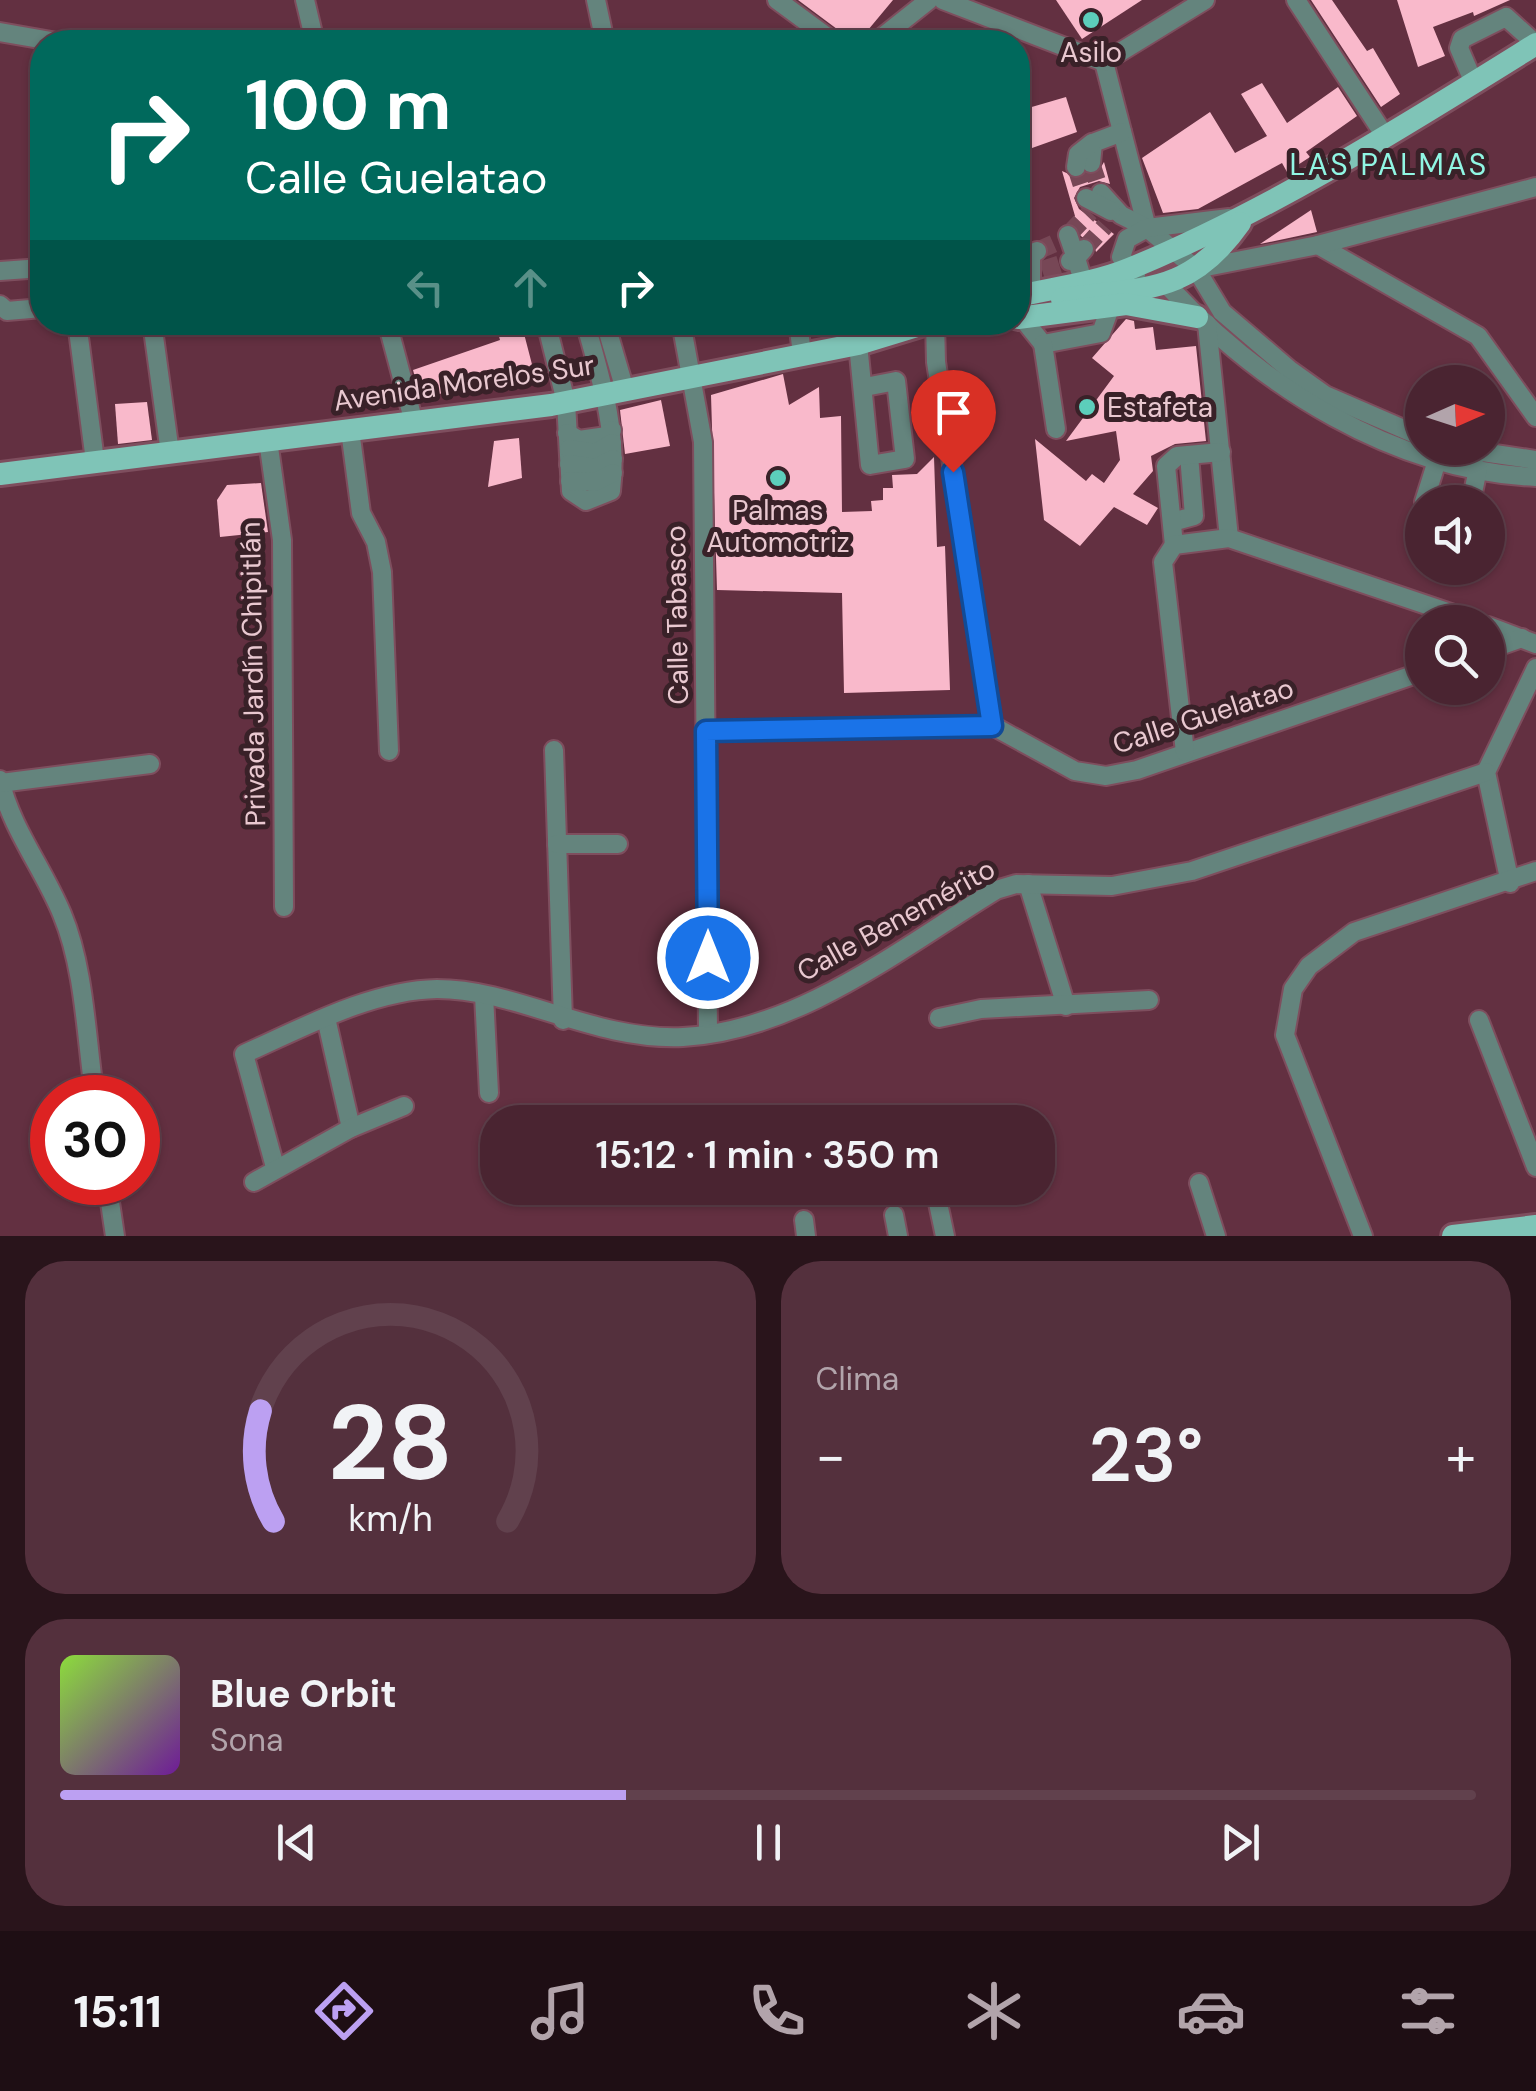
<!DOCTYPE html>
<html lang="es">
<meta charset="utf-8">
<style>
:root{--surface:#4a2431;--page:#54303d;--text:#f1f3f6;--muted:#b2a4ab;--line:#61414d;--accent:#bca0f2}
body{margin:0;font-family:"DM Sans",sans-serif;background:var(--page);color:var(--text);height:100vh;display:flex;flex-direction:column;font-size:38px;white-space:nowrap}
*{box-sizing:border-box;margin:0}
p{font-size:32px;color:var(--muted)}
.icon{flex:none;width:55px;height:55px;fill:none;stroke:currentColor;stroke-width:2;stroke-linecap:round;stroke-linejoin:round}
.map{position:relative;height:1236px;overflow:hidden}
.panel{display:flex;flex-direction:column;gap:25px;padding:25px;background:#29141b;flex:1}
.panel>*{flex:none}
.top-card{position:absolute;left:30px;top:30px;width:1000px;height:305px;border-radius:40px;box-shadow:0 2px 8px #0004,0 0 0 2px var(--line);background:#00695c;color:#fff;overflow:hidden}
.needle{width:65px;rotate:87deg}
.tools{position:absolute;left:1405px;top:365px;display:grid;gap:20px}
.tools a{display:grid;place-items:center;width:100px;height:100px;border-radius:50%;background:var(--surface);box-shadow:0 2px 8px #0004,0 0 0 2px var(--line);font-size:50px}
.speed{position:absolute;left:30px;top:1075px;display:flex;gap:20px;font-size:50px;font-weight:700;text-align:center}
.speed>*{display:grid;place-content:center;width:130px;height:130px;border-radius:50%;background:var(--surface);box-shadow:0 2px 8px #0004,0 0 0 2px var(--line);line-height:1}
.speed .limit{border:15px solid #d22;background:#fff;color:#111}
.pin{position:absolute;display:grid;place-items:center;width:85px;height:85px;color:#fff;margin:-102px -42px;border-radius:50% 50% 50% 0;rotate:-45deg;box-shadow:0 0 10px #0007}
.pin .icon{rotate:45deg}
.me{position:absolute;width:110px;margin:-55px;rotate:0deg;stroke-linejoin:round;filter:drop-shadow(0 0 8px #0008)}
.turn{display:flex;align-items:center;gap:35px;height:210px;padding:0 50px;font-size:45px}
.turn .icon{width:130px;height:130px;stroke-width:2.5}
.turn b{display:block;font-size:70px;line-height:85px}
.lanes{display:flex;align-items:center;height:95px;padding:0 50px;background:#0003;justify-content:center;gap:50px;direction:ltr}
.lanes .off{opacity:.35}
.big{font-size:75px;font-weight:600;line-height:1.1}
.panel .widget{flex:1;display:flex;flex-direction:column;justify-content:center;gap:15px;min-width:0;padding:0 35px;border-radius:40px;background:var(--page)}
.panel .dial{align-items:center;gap:0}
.dial svg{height:260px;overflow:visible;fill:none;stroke:var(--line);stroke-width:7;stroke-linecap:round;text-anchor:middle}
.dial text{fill:var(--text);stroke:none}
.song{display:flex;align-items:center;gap:30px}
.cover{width:120px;height:120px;border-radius:15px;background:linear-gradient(135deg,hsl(90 70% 55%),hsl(280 70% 35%))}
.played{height:10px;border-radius:5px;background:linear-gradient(90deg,var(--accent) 40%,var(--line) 40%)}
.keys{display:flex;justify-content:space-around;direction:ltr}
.heat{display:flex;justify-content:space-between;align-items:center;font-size:55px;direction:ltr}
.panel .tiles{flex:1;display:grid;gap:25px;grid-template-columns:1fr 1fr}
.widget:last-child{grid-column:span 2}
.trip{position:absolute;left:480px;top:1105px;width:575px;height:100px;border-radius:40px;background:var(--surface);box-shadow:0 2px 8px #0004,0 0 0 2px var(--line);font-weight:600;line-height:100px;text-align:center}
.dock{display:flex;height:160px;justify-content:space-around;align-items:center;background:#1e0e14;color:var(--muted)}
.dock .icon{width:70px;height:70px}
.dock .selected{color:var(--accent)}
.dock b{font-size:45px;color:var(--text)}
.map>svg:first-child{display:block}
.building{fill:#f9b9cb}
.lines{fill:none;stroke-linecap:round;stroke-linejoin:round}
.minor-tunnel{stroke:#774756;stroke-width:18;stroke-dasharray:18 9;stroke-linecap:butt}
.minor-casing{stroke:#7e4e5e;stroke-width:22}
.major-casing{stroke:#7e4e5e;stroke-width:28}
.minor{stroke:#64847d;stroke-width:18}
.major{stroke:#7fc4b7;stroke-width:22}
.route-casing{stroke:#114b97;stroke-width:25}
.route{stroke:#1a73e8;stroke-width:18}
.poi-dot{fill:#5ccebb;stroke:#392128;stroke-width:4}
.labels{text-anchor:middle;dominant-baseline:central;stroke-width:10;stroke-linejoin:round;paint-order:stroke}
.poi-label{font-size:28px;fill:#e9c8d0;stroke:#392128}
.street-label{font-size:28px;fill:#e9c8d0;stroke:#392128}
.neighbourhood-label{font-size:30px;letter-spacing:2.5px;fill:#90f6e3;stroke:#392128}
</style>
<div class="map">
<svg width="1536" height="1236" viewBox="0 0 1536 1236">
<rect width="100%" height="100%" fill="#633041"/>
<g class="building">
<path d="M798,0h95l-35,42h-12l-5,-10z"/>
<path d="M1056,0h86l-60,39z"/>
<path d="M1311,0h21l35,51 6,-3 27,46 -19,13z"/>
<path d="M1397,0h113l-36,16 -1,-4 -40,15 12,29 -27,11z"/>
<path d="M1262,83l25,40 51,-36 19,29 -51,36 4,5 -23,15 -5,-9 -84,46 -35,4 -21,-55 68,-46 25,41 32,-17 -26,-42z"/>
<path d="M1066,97l11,35 -59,21v-42z"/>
<path d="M1104,162l6,22 -11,-3 -19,6 -6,11 5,11 35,25 -18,18 -3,-12 -11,-3 -13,-14 6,-7 -13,-45 18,8 17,-5z"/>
<path d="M1311,210l6,22 -57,12z"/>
<path d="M1126,319l8,2 1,8 18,-2 3,23 40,-4 10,95 -31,3 -24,12 2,15 -20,23 25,14 -11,17 -33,-18 -34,39 -36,-26 -9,-81 51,42 6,-7 12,9 16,-23 -4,-29 -50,10 48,-65 -22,-18z"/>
<path d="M495,322h26l14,54 -25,7 -2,-8 -87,24 -8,-29 87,-30z"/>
<path d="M783,374l6,31 30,-18 1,31 21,-2 1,96 30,-1 -1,-10 12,-1v-12h10l-1,-13 25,-1 17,-17 3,90 8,-1 5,144 -106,3 -2,-100 -125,-3 -6,-195z"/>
<path d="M661,400l9,46 -45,8 -5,-44z"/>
<path d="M147,402l5,38 -34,4 -3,-40z"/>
<path d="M519,438l3,40 -34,9 6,-46z"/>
<path d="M261,483l7,49 -48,5 -3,-37 10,-15z"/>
</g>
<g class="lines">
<g class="minor-tunnel">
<path d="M1091,163l10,30"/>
<path d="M1076,167l10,31"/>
<path d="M1068,235l22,-23"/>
<path d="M1084,249l21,-23"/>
<path d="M1037,251l27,-12"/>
<path d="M1042,270l28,-9"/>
</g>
<g class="minor-casing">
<g id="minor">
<path d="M305,0l10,42"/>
<path d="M596,0l9,42"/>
<path d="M777,0l57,42"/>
<path d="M943,0l161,62"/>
<path d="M1296,0l89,136"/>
<path d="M0,32l57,10"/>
<path d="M876,42l53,-42"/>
<path d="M1104,62l43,166 49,41 26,43 68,58 35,25 97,42"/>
<path d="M1104,62l101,-62"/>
<path d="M1474,83l-15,-35 3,-9 44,-22 30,27"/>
<path d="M1091,163l2,-20 29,-11"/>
<path d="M1076,167l2,-13 14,-11"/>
<path d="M1101,193l20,22 26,13"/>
<path d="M1086,198l25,13"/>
<path d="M1068,235l8,23 -6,3"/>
<path d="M1318,245l160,91 58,81"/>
<path d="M1196,269l122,-24 218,-58"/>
<path d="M0,271l28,-2"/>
<path d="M1136,275l-15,-18 6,-18 20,-11 82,-10"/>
<path d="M1083,281l-7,-23 8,-9"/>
<path d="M1168,286c94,101 226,185 368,191"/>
<path d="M1031,293v-38l6,-4"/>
<path d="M0,305l7,6 35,-3"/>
<path d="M1023,319l20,25 58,-11 10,-28"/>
<path d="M77,322l18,139"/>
<path d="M152,322l18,131"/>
<path d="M387,322l26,97"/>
<path d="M546,322l20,80 5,89 15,10 25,-10c7,-60 -10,-112 -26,-169"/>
<path d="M605,322l20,68"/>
<path d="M681,322l22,120 5,592"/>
<path d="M798,322l4,32"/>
<path d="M935,322l1,40 57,364"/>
<path d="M1207,324l22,214"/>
<path d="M858,344l12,121 35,-6 -9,-78 -31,6"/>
<path d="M1043,344l13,85"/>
<path d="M350,430l11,83 15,29 6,30 7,179"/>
<path d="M567,433l12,7 28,-4 5,-6"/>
<path d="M268,440l14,100 2,367"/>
<path d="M1455,448l81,12"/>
<path d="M569,449l27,4 16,-10"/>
<path d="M569,464l27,4 17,-9"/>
<path d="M570,481l25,1 18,-9"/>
<path d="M1424,502l17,-54"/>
<path d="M1471,502l7,-33"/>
<path d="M1172,522l22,-6 -5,-61"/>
<path d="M1174,545l-8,-79 11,-10 44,-4"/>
<path d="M1488,626l48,18"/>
<path d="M1488,650l34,-12"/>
<path d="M706,731l287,-5 82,45 31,5 31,-6 285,-98"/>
<path d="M554,750l9,270"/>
<path d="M1185,752l-22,-190 11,-17 55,-7 248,84"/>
<path d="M0,780c11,48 43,88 62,134 23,55 24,124 33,184"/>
<path d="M0,783l150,-19"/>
<path d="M557,844h61"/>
<path d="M1510,883l-24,-111 50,-104"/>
<path d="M1028,884l38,122"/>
<path d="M484,995l5,98"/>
<path d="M326,1018l25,110"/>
<path d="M939,1018l42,-9 168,-9"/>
<path d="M1479,1020l57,147"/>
<path d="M275,1167l-31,-113c58,-26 128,-64 193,-65 80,0 157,52 246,48 115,-6 218,-89 313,-147l20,-6 96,2 80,-15 294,-99"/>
<path d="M107,1182l8,54"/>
<path d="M254,1182l97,-54 53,-22"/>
<path d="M1199,1183l17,53"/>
<path d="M938,1203l7,33"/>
<path d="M894,1215l4,21"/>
<path d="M804,1220l2,16"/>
<path d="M1363,1236l-78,-201 8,-46 16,-23 45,-34 182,-61"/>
</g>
</g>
<g class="major-casing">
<g id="major">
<path d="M1018,296c35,-8 77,-13 111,-27 141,-58 277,-144 407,-225"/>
<path d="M1062,299c79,-12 126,-2 178,-76"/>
<path d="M1018,318l108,-14 71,13"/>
<path d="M0,474l551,-69 307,-61 72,-22"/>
<path d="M1453,1236l83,-10"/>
</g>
</g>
<use href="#minor" class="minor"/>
<use href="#major" class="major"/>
</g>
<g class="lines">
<g class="route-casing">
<path id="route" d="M708,958l-2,-227 286,-5 -39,-254"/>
</g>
<use href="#route" class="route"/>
</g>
<g class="poi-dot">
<circle cx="1091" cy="20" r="10"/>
<circle cx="1087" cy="407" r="10"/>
<circle cx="778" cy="478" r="10"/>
</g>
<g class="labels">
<g class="poi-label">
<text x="1091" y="52">Asilo</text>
<text x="1107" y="407" text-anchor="start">Estafeta</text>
<text x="778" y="510">Palmas<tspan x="778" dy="32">Automotriz</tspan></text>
</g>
<g class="street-label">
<text transform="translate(464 383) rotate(-8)">Avenida Morelos Sur</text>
<text transform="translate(677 615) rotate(-91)">Calle Tabasco</text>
<text transform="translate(253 674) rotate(-91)">Privada Jardín Chipitlán</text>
<text transform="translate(1203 716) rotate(-18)">Calle Guelatao</text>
<text transform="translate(896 920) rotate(-29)">Calle Benemérito</text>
</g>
<g class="neighbourhood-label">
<text x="1389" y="164">LAS PALMAS</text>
</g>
</g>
</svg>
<div class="tools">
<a><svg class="needle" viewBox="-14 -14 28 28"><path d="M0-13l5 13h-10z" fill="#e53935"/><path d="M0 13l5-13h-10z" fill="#b2a4ab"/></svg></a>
<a><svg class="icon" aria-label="sound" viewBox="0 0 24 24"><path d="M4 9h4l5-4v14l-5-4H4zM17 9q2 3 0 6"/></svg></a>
<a><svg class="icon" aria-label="search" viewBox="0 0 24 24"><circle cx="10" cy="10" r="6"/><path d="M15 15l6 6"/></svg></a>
</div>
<div class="speed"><div class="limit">30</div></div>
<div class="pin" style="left:953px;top:472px;background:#d93025"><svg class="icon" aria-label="arrive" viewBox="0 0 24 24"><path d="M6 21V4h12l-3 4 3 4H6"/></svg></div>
<svg class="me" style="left:708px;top:958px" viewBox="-20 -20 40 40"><circle r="17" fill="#1a73e8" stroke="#fff" stroke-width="3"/><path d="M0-11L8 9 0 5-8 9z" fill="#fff"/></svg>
<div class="trip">15:12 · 1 min · 350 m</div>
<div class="top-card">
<div class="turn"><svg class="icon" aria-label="right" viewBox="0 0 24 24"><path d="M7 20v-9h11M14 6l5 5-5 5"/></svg><div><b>100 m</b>Calle Guelatao</div></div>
<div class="lanes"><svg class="icon off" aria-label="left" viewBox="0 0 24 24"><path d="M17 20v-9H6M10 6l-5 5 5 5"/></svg><svg class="icon off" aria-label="ahead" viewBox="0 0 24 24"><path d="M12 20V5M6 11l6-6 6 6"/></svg><svg class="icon" aria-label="right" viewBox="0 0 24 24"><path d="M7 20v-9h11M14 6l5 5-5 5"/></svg></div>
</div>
</div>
<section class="panel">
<div class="tiles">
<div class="widget dial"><svg viewBox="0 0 100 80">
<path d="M14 69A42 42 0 1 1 86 69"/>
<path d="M14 69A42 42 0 0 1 10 35" stroke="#bca0f2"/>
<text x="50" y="56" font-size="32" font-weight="700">28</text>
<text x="50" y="72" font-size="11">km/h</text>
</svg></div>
<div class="widget"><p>Clima</p>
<div class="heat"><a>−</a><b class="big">23°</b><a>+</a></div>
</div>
<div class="widget">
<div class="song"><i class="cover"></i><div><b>Blue Orbit</b><p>Sona</p></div></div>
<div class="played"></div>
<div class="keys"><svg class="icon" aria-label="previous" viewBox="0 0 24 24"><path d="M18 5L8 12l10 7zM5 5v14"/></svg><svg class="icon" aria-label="pause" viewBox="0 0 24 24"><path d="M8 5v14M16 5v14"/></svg><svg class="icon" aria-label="next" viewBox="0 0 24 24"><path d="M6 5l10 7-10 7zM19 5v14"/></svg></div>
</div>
</div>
</section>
<nav class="dock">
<b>15:11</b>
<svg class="icon selected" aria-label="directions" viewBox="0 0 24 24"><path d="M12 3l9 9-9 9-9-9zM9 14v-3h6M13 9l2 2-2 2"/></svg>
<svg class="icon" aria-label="music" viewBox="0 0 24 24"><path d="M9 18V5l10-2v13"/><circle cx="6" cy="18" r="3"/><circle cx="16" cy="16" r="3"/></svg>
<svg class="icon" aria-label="phone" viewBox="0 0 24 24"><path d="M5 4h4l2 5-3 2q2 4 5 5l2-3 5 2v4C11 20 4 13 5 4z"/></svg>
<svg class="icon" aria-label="climate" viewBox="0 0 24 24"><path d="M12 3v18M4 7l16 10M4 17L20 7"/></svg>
<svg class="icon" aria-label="car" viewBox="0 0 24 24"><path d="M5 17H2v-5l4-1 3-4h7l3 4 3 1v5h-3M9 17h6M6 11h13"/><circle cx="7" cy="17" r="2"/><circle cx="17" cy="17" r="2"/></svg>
<svg class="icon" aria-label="filters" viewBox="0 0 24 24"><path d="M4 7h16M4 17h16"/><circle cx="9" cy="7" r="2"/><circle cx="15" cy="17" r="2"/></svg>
</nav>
